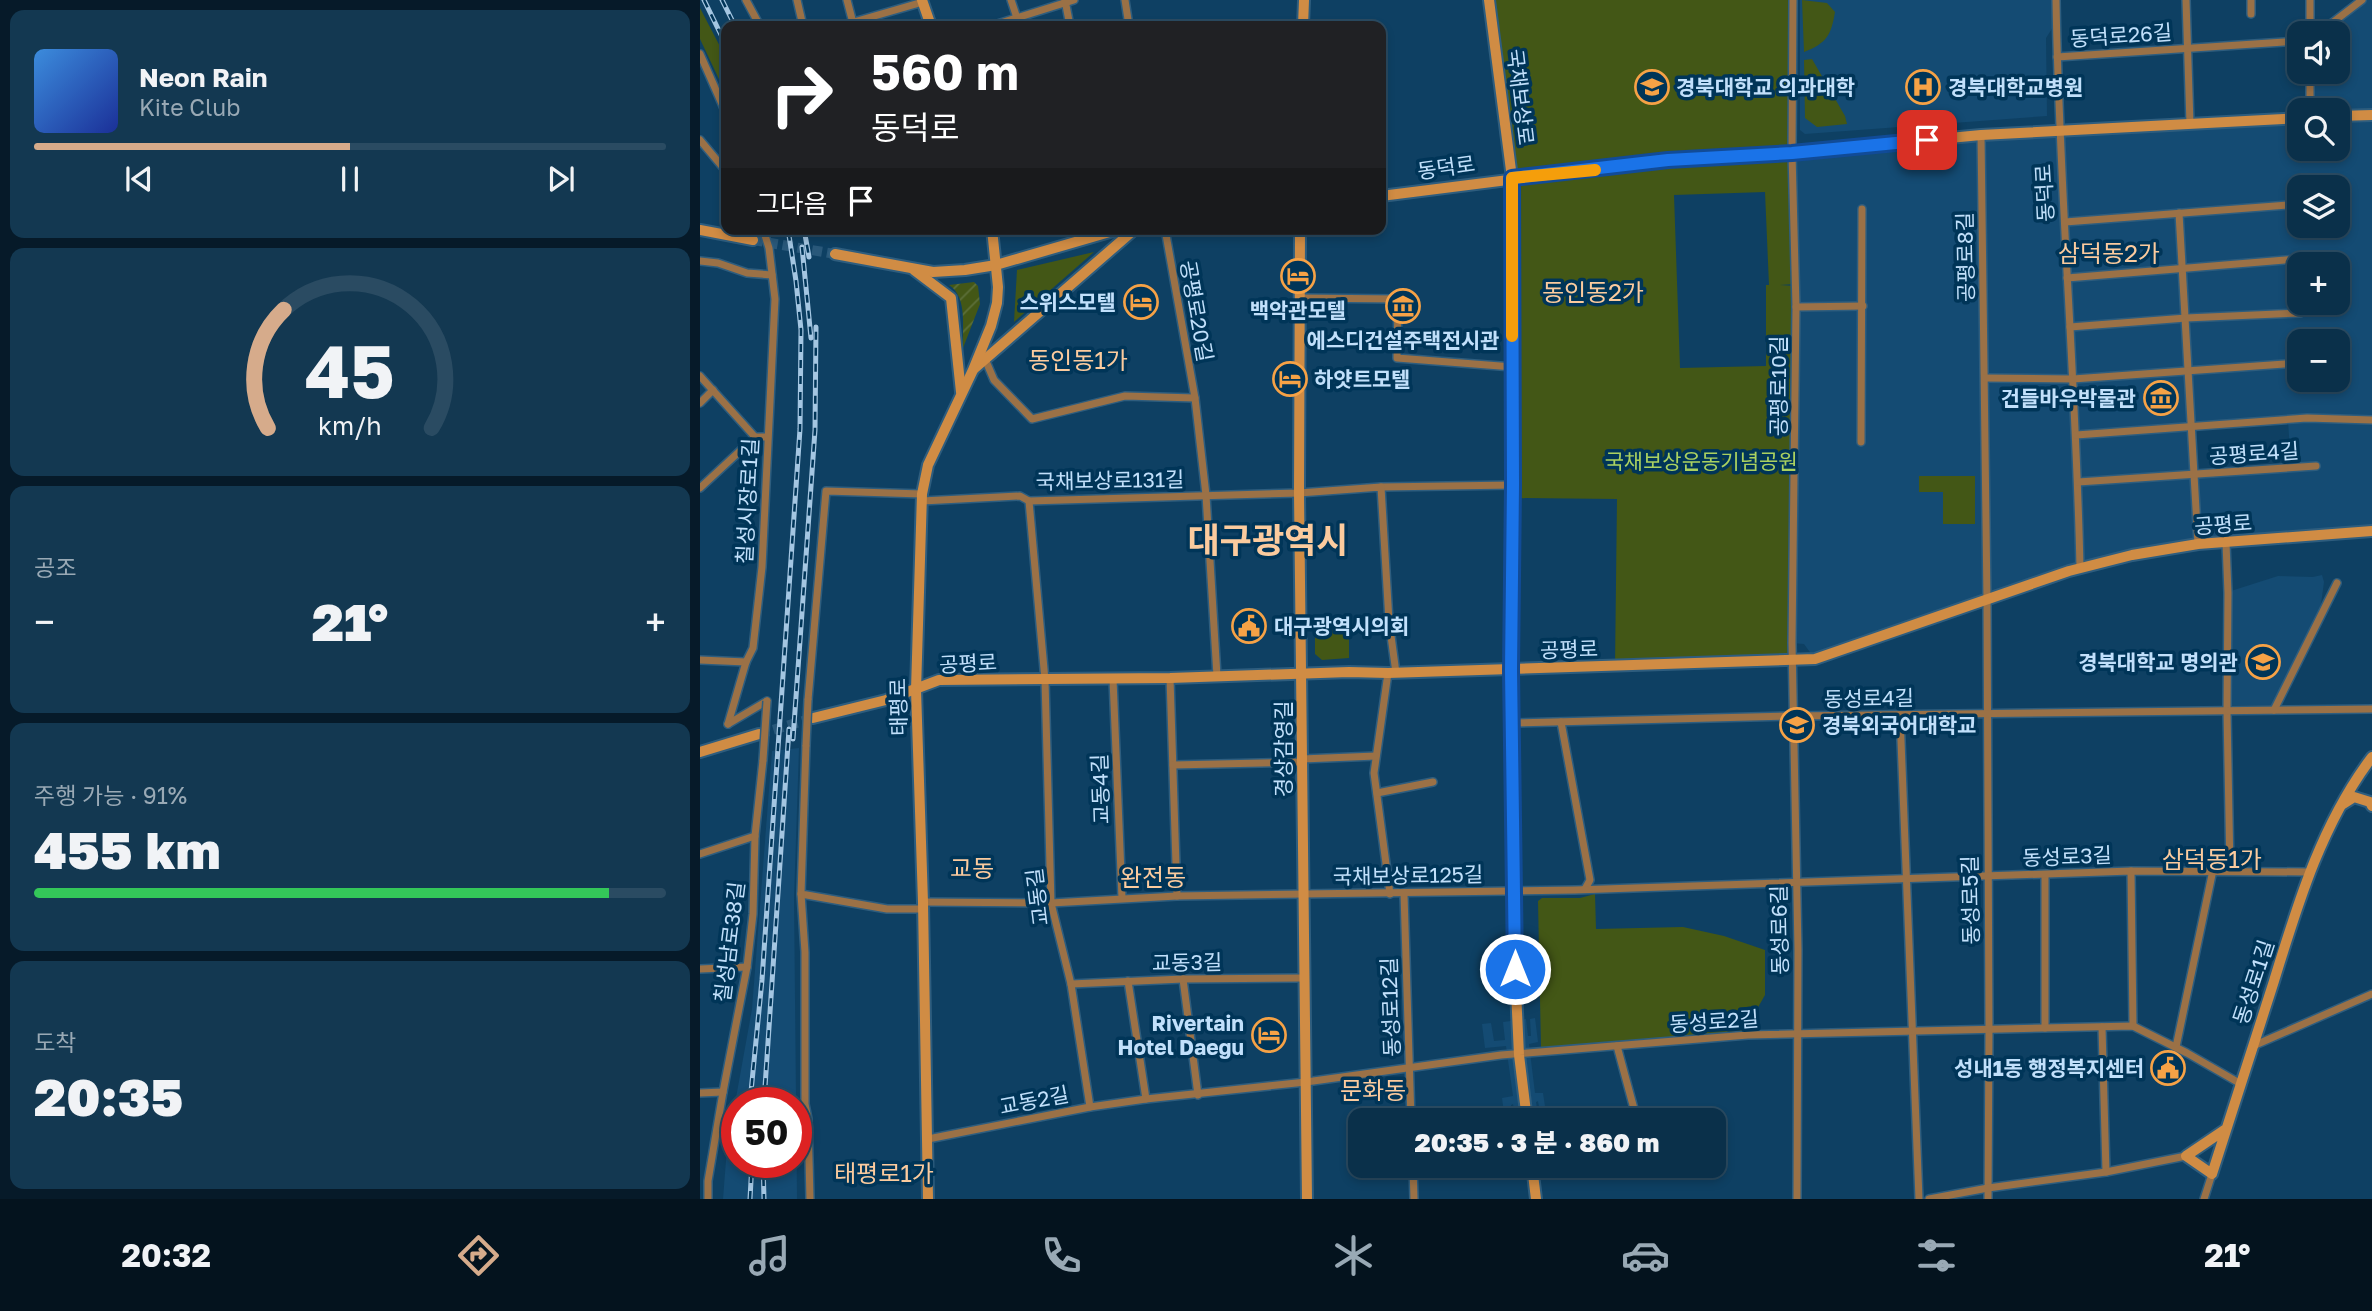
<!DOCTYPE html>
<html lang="ko">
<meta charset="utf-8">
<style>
:root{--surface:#0a304a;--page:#133851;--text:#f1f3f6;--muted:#99a9b5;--line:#2a4b62;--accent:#d6ab8b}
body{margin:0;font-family:"Golos Text","Noto Sans KR",sans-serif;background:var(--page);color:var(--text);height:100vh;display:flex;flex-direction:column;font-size:26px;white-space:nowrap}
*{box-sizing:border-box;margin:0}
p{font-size:23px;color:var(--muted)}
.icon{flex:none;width:38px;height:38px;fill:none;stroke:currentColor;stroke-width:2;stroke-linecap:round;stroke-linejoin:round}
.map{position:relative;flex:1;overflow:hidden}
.sheet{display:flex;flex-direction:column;gap:10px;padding:10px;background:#061a29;width:700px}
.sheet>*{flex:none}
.guide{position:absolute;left:21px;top:21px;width:665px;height:214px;border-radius:14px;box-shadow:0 4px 10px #0003,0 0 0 2px var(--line);background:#202124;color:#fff;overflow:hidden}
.buttons{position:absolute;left:1587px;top:21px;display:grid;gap:14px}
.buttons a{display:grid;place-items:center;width:63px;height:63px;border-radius:14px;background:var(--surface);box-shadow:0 4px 10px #0003,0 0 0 2px var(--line);font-size:35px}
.speed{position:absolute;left:21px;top:1087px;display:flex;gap:14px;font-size:35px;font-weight:700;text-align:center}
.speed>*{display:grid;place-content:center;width:91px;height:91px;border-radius:50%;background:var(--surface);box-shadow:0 4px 10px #0003,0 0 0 2px var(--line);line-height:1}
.speed .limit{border:10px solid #d22;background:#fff;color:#111}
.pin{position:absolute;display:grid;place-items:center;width:60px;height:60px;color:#fff;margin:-30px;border-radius:14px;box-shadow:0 4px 10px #0006}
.me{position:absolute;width:77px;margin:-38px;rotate:0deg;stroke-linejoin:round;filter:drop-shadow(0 0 5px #0008)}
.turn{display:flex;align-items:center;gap:24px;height:147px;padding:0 35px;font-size:32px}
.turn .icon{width:91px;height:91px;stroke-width:2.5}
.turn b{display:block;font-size:49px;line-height:60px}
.then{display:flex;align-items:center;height:66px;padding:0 35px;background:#0003;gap:14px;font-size:26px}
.big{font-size:52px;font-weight:800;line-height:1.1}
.sheet .card{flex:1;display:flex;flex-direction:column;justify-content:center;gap:10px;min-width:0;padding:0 24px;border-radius:14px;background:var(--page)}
.sheet .dial{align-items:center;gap:0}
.dial svg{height:182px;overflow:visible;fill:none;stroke:var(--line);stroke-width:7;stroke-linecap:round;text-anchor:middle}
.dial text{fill:var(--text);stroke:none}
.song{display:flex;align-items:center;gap:21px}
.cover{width:84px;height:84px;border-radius:10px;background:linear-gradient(135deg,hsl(210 70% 55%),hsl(230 70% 35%))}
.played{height:7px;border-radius:4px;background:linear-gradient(90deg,var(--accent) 50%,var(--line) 50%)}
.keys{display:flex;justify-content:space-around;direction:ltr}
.heat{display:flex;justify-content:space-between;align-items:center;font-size:38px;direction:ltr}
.charge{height:10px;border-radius:5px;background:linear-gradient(90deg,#34c759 91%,var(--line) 0)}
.trip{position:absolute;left:648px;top:1108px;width:378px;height:70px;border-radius:14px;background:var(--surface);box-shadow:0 4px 10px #0003,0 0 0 2px var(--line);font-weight:800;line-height:70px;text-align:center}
.menu{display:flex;height:112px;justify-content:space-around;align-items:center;background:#04131e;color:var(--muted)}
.menu .icon{width:49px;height:49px}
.menu .current{color:var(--accent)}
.menu b{font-size:32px;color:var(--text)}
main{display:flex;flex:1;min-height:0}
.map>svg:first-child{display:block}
.built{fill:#144b73;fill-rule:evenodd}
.park{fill:#435716;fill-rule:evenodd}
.garden{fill:url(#garden-furrows)}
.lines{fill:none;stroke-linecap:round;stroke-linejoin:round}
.secondary-tunnel{stroke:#29587a;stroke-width:10;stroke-dasharray:10 5;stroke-linecap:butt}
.street-casing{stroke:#2e5d7e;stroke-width:10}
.secondary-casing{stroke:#2e5d7e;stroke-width:14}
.street{stroke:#9b7146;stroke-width:7}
.secondary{stroke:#d08c44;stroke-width:10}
.rail-casing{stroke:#a4c6e2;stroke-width:5}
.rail{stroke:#003558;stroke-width:2.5;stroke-dasharray:8;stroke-linecap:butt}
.street-bridge-casing{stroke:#2e5d7e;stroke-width:10;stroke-linecap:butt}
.street-bridge{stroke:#9b7146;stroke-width:7}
.route-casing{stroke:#114b97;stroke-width:18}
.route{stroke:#1a73e8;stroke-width:12}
.slow{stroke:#f59e0b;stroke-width:12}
.labels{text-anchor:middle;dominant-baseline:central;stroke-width:7;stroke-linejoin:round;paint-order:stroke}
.street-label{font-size:21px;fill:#c1e0fb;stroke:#003558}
.poi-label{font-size:21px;font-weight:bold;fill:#c1e0fb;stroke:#003558;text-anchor:start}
.park-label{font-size:21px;fill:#aad160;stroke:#003558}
.quarter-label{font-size:24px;fill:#fbcb9e;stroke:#003558}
.town-label{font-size:35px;font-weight:bold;fill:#fbcb9e;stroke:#003558}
</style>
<main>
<section class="sheet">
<div class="card">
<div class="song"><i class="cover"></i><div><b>Neon Rain</b><p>Kite Club</p></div></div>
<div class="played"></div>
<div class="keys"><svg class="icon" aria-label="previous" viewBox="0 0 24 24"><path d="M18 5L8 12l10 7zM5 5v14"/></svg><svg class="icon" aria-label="pause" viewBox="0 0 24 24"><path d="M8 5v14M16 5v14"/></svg><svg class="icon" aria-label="next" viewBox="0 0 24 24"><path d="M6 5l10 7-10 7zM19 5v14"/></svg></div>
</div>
<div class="card dial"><svg viewBox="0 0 100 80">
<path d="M14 69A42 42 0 1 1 86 69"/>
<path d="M14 69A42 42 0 0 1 21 17" stroke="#d6ab8b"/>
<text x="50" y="56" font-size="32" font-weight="700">45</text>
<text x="50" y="72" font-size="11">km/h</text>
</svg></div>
<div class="card"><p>공조</p>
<div class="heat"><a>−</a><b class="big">21°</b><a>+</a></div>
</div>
<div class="card"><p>주행 가능 · 91%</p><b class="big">455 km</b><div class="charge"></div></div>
<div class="card"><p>도착</p><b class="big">20:35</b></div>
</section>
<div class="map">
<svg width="1672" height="1199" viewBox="0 0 1672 1199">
<defs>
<pattern id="garden-furrows" width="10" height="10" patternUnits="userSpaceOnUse" patternTransform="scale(1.75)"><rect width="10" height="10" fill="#435716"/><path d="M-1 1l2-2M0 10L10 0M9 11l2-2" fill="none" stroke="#5c6f39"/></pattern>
</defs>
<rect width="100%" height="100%" fill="#0e4063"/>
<g class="built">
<path d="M1100,0h253v27l-7,11 1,78 -242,18 -5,-4z"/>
<path d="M1662,0h10v531l-240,24 -320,100 -8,-11 -12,-1v-490l507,-34 1,30h38v-39h-28v-38h28v-39h-19zM1600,187h38v39h-38zM1600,264h38v39h-38zM1600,341h38v39h-38zM1588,420l3,48 -97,6 -2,-48z"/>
<path d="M1622,575l2,7 -3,22 -48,101h-41l-1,-114 47,-15 35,1z"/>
<path d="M99,748l-5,151 3,300h-74l4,-51 25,-139 20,-258zM96,1102v60h-59v-60z"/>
<path d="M835,1018l3,24 -9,2 6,49h8l4,27h-6l-3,-19 -2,1 3,18h-23l-3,-16 -2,1 1,15h-7l-3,-22 11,-2 -7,-50 -21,2 -3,-24 9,-1 3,18 11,-1 -2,-18 23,-3 2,17h3l-1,-17z"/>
</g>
<g class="park">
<path d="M788,0h305l3,284 -16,1 16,1 -3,375 -178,5 2,-167 -104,-1 -1,-320zM1065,192l4,93h-3v81l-86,2 -6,-173z"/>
<path d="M1102,0l25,3 8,9c-4,23 -8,31 -31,40z"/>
<path d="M0,8l26,50v36l-26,-55z"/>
<path d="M1112,59l33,57 2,8 -30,3 -12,-9 -1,-58z"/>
<path d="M394,252l-80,70 3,-52z"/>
<path d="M1219,476h56v48h-32v-32h-24z"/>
<path d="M615,630h34v28l-27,2 -7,-6z"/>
<path d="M895,894l1,35 87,-2 41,9 41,14v45l-21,37 -203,16 -3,-147 4,-3h38z"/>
</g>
<path class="garden" d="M274,282l4,4 2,18 -17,44c-1,-19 5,-51 -14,-63z"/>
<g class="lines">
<g class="secondary-tunnel">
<path d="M53,240l82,14"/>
<path d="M59,734l54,-16"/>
</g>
<g class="street-casing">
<g id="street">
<path d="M46,0l14,26"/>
<path d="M97,0l6,26"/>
<path d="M147,0l6,23"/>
<path d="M311,0l6,18"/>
<path d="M365,0l5,26"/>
<path d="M425,0l4,26"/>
<path d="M1093,0l-1,153 4,154 -4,336 6,306 -1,250"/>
<path d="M1356,0c3,189 20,378 24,568"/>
<path d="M1486,0l4,124"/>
<path d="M1551,0v14"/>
<path d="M1610,0v33"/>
<path d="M140,26l83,-24"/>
<path d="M291,26l83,-26"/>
<path d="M1619,33l43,-33"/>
<path d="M0,54l26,59"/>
<path d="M1357,57l243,-16"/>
<path d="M1610,110v-38"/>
<path d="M1281,135l6,465 2,429 -1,170"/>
<path d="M0,140l26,31"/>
<path d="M1479,213l19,331"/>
<path d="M1365,222l235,-18"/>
<path d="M465,229l30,169 11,97 11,181"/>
<path d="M0,261l18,2 29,10 25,2"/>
<path d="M1367,278l230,-19"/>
<path d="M601,298l97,1 -1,59 116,9"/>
<path d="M1096,307l67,-1"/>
<path d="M1370,327l116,-9 114,-5"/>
<path d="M285,359l9,21 38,39 93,-23 70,2"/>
<path d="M0,376l55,61h12"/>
<path d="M1285,378l88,1 227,-16"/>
<path d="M0,403l13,-13"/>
<path d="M1376,435l231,-17 65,2"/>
<path d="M1161,442l1,-233"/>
<path d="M1378,482l238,-16"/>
<path d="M681,487l132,-2"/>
<path d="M0,488l55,-51"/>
<path d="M222,501l98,-5 9,5 270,-8 82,-6 8,134 7,52"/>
<path d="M329,501l16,179 6,223 20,81 19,123"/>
<path d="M1526,543l2,50 -1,118 3,159"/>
<path d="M0,660l46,2"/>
<path d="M688,673l-14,100 16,121"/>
<path d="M470,678l7,218"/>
<path d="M413,679l9,219"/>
<path d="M108,700l18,-209 96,3"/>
<path d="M1574,710l63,-127"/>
<path d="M1200,715l19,484"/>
<path d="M861,722l29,158 -5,9"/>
<path d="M812,723l281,-7 579,-7"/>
<path d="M28,724l18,-62 7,-14 9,-81 13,-268 -6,-51 -6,-19"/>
<path d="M28,724l39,-23"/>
<path d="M106,745l-5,149 86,15h36"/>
<path d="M602,759l74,-3"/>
<path d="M473,765l129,-3"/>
<path d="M677,793l56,-11"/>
<path d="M0,854l55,-18"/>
<path d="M1431,871l2,155"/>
<path d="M1345,875v153"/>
<path d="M101,894l4,58v152l3,15 2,80"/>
<path d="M704,894l7,226"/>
<path d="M223,902l128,1 126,-7 398,-6 556,-19 178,1"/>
<path d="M0,969l47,-2"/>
<path d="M483,979l15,116"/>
<path d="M428,981l18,118"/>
<path d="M371,984l112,-5 120,-1"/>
<path d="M1402,1027l4,145"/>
<path d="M917,1046l20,74"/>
<path d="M1553,1046l119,-52"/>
<path d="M1476,1047l37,-177"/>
<path d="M0,1093l23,-1"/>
<path d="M228,1139l162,-32 56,-8 160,-17 195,-27 247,-20 385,-9 54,27 54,31"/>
<path d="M713,1166l1,33"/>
<path d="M911,1166h2"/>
<path d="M8,1199v-18l15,-89 24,-125 6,-53 2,-78 8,-76"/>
<path d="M1229,1199l59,-11 118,-16 80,-16"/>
<path d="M1504,1199l8,-25"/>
</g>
</g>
<g class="secondary-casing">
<g id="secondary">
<path d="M222,0l9,26"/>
<path d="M789,0l23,178 1,307 -2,185 4,299 4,86 8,65"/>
<path d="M603,26l1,-26"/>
<path d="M1638,116l34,-1"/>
<path d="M681,196l287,-36 124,-7 189,-18 319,-17"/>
<path d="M600,229l-1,264 8,706"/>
<path d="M0,230l53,10"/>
<path d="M135,254l98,18 32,-2 31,-5 124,-36"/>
<path d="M214,270l37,28 10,94"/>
<path d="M275,368l160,-139"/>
<path d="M113,718l73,-18 53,-20 231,-2 179,-6 39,1 427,-14 254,-88 63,-16 66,-11 174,-13"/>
<path d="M0,752l59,-18"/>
<path d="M1643,804l11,-7 16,5 2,4"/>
<path d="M1526,1129l-40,27 26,18c21,-64 41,-129 62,-193 24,-78 48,-158 98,-224"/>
<path d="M832,1166l4,33"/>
<path d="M228,1199l-5,-297 -7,-212 6,-196 6,-29 45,-95 18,-44 6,-23 1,-16 -6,-58"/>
</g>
</g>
<use href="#street" class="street"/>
<use href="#secondary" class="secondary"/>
<g class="rail-casing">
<g id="rail">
<path d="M4,0l22,45"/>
<path d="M22,0l13,26"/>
<path d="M104,229l5,28"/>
<path d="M102,247l9,91"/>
<path d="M93,739l22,-309 1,-103"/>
<path d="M50,1102l12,-122 38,-551 1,-99 -5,-49 -8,-52"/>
<path d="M64,1102l25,-373"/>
<path d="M63,1162l1,37"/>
<path d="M50,1199l2,-37"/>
</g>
</g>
<use href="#rail" class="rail"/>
<g class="street-bridge-casing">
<g id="street-bridge">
<path d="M106,745l2,-45"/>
<path d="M63,760l4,-59"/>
</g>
</g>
<use href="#street-bridge" class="street-bridge"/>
</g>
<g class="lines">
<g class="route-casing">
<path id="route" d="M815,969l-4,-299 2,-185 -1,-307 156,-18 124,-7 135,-13"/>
</g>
<use href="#route" class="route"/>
<path class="slow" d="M812,336v-158l83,-8"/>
</g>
<defs>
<g id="university-ring" transform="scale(1.75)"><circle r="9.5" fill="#003558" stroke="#f6a246" stroke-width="1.5"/><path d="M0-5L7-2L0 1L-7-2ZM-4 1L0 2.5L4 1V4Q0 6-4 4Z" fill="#f6a246"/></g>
<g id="hospital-ring" transform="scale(1.75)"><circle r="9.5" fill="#003558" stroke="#f6a246" stroke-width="1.5"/><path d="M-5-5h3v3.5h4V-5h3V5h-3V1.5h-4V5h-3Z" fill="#f6a246"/></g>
<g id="hotel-ring" transform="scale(1.75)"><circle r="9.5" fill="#003558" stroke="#f6a246" stroke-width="1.5"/><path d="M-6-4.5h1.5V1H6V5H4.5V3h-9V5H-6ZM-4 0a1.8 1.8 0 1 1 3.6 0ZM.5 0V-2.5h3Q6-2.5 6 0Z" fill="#f6a246"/></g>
<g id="museum-ring" transform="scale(1.75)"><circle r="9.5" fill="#003558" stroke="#f6a246" stroke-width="1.5"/><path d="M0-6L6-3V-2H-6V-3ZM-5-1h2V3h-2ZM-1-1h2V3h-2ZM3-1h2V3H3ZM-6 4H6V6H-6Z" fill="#f6a246"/></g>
<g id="civic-ring" transform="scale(1.75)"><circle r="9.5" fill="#003558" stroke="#f6a246" stroke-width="1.5"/><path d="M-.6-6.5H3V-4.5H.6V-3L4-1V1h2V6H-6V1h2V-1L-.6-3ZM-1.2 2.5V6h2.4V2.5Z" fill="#f6a246"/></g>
</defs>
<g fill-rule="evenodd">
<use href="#university-ring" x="952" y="87"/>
<use href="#hospital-ring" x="1223" y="87"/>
<use href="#hotel-ring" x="598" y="276"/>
<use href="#hotel-ring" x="441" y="302"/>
<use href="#museum-ring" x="703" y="306"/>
<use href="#hotel-ring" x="590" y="379"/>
<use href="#museum-ring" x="1461" y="398"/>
<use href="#civic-ring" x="549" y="626"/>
<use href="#university-ring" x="1563" y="662"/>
<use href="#university-ring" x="1097" y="725"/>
<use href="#hotel-ring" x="569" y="1035"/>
<use href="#civic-ring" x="1468" y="1068"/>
</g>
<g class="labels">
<g class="street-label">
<text transform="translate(1421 35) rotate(-4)">동덕로26길</text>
<text transform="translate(821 97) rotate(83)">국채보상로</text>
<text transform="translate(746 167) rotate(-8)">동덕로</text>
<text transform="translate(1344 193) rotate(-93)">동덕로</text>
<text transform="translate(1265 257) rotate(-91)">공평로8길</text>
<text transform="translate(497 311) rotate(80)">공평로20길</text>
<text transform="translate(1078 386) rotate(-90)">공평로10길</text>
<text transform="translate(1554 453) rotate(-4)">공평로4길</text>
<text transform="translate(410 480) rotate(-1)">국채보상로131길</text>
<text transform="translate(47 501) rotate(-87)">칠성시장로1길</text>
<text transform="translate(1523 524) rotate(-4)">공평로</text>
<text transform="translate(869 649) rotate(-2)">공평로</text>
<text transform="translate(268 663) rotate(-3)">공평로</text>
<text transform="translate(1169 698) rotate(-1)">동성로4길</text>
<text transform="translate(198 707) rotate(-91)">태평로</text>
<text transform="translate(583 749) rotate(-90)">경상감영길</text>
<text transform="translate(400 789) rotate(-92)">교동4길</text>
<text transform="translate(1367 856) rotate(-2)">동성로3길</text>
<text transform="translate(708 875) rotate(-1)">국채보상로125길</text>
<text transform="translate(337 897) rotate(-97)">교동길</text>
<text transform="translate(1270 900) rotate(-91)">동성로5길</text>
<text transform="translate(1079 930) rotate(-91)">동성로6길</text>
<text transform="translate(29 942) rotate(-83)">칠성남로38길</text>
<text transform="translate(487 962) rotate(-1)">교동3길</text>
<text transform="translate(1553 982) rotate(-72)">동성로1길</text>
<text transform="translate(690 1007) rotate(-92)">동성로12길</text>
<text transform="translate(1014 1021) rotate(-4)">동성로2길</text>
<text transform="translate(334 1100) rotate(-11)">교동2길</text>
</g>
<g class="poi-label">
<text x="976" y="87">경북대학교 의과대학</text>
<text x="1248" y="87">경북대학교병원</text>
<text x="416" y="302" text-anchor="end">스위스모텔</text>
<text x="598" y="310" text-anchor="middle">백악관모텔</text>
<text x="703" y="340" text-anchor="middle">에스디건설주택전시관</text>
<text x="614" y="379">하얏트모텔</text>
<text x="1436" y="398" text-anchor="end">건들바우박물관</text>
<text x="574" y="626">대구광역시의회</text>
<text x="1538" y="662" text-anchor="end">경북대학교 명의관</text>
<text x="1122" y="725">경북외국어대학교</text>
<text x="544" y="1023" text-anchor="end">Rivertain<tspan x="544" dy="24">Hotel Daegu</tspan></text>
<text x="1444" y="1068" text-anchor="end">성내1동 행정복지센터</text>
</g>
<g class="park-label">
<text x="1001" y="461">국채보상운동기념공원</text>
</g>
<g class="quarter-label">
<text x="1409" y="252">삼덕동2가</text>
<text x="893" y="291">동인동2가</text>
<text x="378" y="359">동인동1가</text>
<text x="1512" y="858">삼덕동1가</text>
<text x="272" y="867">교동</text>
<text x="453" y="876">완전동</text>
<text x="673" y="1089">문화동</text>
<text x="184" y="1172">태평로1가</text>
</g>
<g class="town-label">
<text x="568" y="540">대구광역시</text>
</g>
</g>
</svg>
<div class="buttons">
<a><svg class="icon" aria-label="sound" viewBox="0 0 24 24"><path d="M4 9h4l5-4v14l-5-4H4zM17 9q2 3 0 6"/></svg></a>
<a><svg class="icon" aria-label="search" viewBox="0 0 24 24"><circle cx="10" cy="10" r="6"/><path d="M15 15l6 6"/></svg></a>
<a><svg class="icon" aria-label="layers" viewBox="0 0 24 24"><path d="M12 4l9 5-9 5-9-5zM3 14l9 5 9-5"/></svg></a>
<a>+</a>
<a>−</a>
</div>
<div class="speed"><div class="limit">50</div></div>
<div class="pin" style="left:1227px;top:140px;background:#d93025"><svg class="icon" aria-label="arrive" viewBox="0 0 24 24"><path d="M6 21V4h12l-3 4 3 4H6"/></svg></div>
<svg class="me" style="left:815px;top:969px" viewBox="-20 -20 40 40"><circle r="17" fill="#1a73e8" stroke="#fff" stroke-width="3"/><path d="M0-11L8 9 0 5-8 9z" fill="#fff"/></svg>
<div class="trip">20:35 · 3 분 · 860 m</div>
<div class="guide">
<div class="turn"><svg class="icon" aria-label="right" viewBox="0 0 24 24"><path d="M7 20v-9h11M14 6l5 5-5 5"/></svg><div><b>560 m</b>동덕로</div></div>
<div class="then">그다음<svg class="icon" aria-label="arrive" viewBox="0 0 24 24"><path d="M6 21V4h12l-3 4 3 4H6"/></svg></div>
</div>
</div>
</main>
<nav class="menu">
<b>20:32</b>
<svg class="icon current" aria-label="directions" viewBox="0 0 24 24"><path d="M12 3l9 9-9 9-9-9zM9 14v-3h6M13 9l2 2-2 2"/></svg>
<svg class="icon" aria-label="music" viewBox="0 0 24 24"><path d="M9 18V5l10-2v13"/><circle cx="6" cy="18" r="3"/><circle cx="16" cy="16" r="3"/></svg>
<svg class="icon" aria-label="phone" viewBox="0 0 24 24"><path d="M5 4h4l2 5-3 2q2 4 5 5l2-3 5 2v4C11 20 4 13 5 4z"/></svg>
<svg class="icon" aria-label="climate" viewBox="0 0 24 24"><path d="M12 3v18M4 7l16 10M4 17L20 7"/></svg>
<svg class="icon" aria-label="car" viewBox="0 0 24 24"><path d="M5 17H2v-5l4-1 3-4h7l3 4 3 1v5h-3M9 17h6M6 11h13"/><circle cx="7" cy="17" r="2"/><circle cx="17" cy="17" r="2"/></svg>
<svg class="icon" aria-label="filters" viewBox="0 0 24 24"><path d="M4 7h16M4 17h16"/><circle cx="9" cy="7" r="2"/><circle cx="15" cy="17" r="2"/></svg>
<b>21°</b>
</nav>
